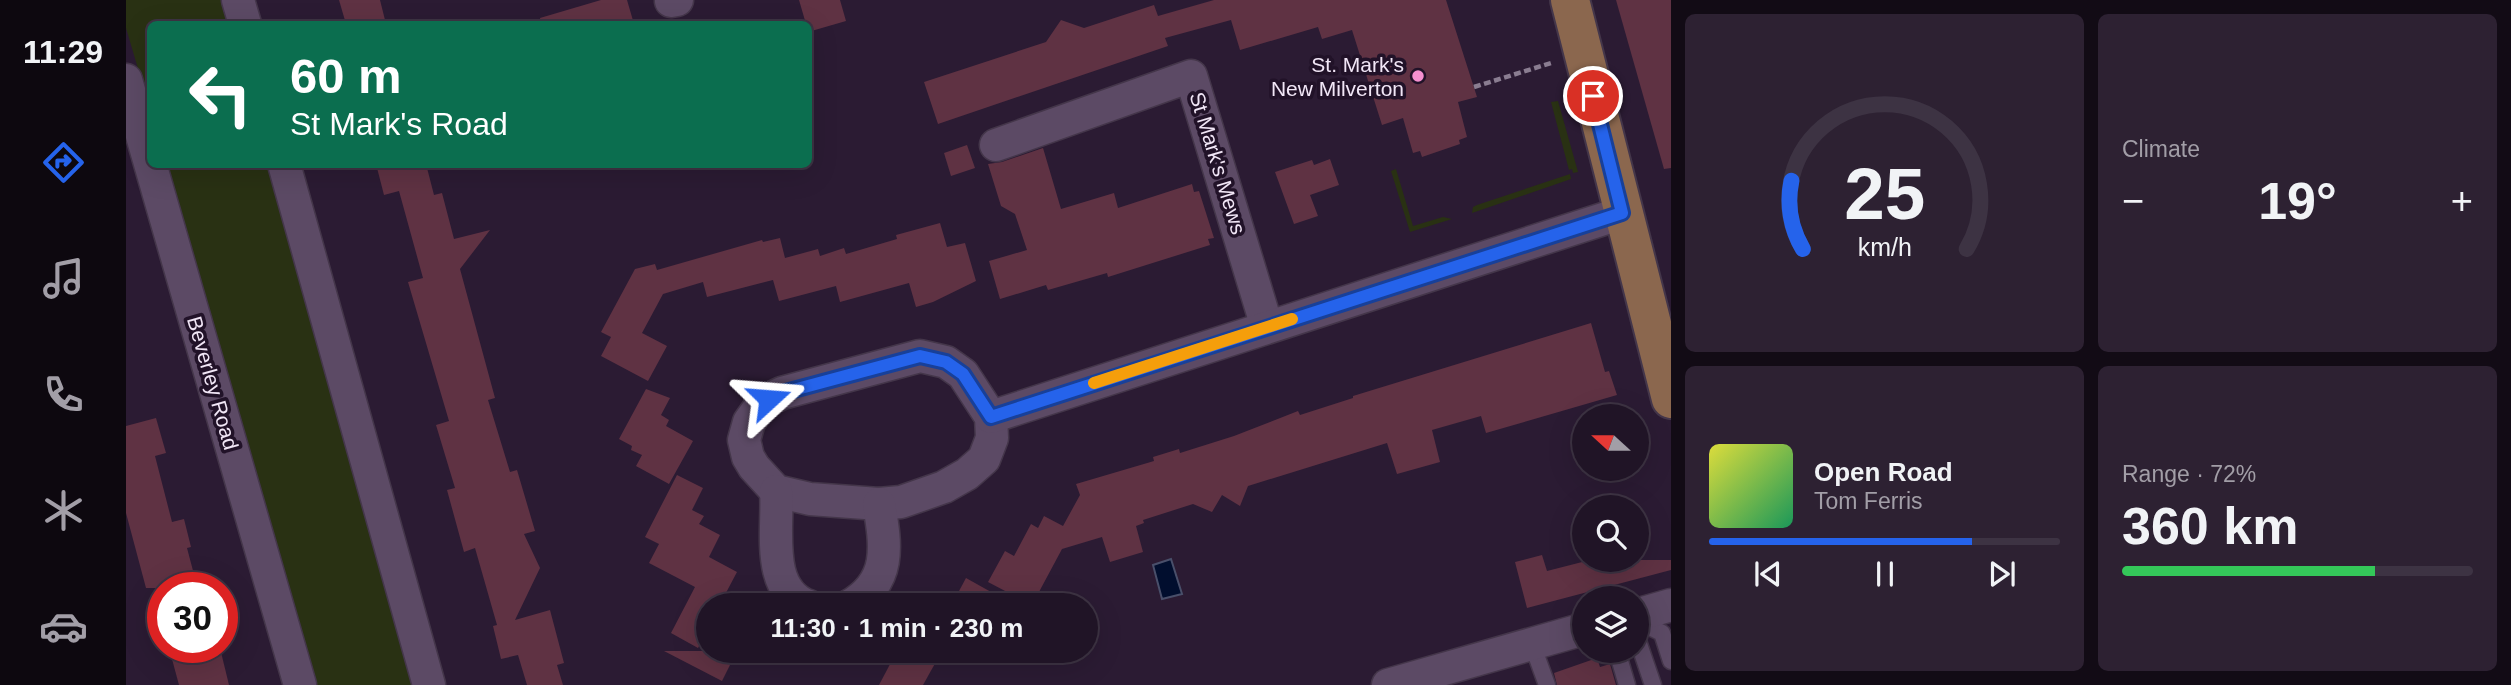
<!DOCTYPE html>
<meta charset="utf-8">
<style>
:root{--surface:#201426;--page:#2d2132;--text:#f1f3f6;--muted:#a29ea7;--line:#3d3343;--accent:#2563eb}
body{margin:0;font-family:Helvetica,sans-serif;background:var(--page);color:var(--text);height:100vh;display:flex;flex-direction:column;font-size:26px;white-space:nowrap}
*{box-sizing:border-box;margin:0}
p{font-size:23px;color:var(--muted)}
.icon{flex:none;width:38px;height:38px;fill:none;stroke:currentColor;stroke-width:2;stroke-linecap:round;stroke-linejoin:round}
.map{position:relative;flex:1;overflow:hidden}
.drawer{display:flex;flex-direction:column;gap:14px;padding:14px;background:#120b15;width:840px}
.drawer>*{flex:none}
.hud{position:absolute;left:21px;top:21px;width:665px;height:147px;border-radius:10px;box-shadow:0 7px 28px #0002,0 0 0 2px var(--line);background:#0b6e4f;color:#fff;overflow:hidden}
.needle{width:46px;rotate:291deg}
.tools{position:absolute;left:1446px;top:404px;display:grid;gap:14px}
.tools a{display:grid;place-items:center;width:77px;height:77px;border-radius:50%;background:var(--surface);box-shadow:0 7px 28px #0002,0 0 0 2px var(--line);font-size:35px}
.speed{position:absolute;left:21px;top:572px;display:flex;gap:14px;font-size:35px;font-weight:700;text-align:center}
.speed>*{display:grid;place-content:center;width:91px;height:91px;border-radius:50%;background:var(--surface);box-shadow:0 7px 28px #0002,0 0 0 2px var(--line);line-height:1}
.speed .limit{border:10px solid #d22;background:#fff;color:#111}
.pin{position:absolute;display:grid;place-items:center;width:60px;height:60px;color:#fff;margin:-30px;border:4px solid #fff;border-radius:50%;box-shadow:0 2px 7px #0007}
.me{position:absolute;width:77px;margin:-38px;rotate:71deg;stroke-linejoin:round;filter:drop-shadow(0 0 5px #0008)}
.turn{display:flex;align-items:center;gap:24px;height:147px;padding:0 28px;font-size:32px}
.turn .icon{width:91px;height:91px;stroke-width:2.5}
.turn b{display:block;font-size:49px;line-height:60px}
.big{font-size:52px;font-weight:700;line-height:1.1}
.drawer .tile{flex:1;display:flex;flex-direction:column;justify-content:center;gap:10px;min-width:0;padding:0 24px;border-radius:10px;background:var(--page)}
.drawer .dial{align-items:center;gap:0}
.dial svg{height:182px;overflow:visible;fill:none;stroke:var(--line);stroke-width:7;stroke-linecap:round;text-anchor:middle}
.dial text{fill:var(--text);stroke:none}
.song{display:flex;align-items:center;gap:21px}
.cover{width:84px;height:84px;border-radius:10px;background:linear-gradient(135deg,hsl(60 70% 55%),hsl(150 70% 35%))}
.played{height:7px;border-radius:4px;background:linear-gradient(90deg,var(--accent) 75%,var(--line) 75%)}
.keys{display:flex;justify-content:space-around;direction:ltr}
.heat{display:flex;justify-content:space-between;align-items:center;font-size:38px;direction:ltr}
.charge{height:10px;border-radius:5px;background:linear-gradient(90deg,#34c759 72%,var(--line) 0)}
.drawer .tiles{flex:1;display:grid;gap:14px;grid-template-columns:repeat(2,1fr)}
.trip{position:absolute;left:570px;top:593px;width:402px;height:70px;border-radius:35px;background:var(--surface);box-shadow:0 7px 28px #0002,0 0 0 2px var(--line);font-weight:700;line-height:70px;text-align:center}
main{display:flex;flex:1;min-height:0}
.tab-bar{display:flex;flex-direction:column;width:126px;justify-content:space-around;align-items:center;background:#0d080f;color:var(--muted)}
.tab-bar .icon{width:49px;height:49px}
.tab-bar .selected{color:var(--accent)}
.tab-bar b{font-size:32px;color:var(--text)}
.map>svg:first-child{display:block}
.green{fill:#293113}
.water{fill:#010e2e;stroke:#494f6a;stroke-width:2}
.building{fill:#5f3243}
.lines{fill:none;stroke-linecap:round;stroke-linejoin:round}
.lane-casing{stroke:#44364a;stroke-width:19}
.street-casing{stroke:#44364a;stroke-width:35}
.primary-casing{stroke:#44364a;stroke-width:42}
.path{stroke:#8a7d91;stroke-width:4.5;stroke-dasharray:7 3.5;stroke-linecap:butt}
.lane{stroke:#5c4a65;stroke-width:16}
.street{stroke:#5c4a65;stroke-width:32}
.primary{stroke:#8b674e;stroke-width:38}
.route-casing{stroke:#184099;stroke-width:18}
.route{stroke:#2563eb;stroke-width:12}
.slow{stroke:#f59e0b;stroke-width:12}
.poi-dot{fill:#f690d0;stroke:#211228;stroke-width:2.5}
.labels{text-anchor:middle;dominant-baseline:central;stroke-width:7;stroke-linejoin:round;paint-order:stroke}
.poi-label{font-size:21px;fill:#f1e6f6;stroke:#211228;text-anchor:end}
.street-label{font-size:21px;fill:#f1e6f6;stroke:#211228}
</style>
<main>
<nav class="tab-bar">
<b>11:29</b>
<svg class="icon selected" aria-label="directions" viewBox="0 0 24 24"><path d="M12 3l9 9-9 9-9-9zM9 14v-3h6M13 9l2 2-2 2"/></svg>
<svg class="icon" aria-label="music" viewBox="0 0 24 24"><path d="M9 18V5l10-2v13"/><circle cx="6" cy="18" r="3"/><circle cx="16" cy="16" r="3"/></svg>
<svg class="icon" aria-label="phone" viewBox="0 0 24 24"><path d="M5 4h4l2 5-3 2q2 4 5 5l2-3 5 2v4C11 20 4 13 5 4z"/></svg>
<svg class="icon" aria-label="climate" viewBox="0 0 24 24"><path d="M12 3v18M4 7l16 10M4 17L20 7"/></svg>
<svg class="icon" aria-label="car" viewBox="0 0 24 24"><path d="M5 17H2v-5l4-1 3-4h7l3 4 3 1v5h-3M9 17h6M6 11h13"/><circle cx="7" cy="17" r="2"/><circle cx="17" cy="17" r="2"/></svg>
</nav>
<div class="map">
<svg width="1545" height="685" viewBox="0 0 1545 685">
<rect width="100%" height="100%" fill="#2b1b33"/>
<g class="green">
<path d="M0,0h97l6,24h-79v85l-24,-81z"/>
<path d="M1432,101l20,71 -5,1 -1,-4 -3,1 -18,-68z"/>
<path d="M41,165h102l147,520h-99z"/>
<path d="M1270,169l17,57 30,-9 9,2 -42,13 -19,-61z"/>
<path d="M1444,174l1,5 -99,34 1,-6 4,-2z"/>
</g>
<path class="water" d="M1045,559l11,35 -20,5 -9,-34z"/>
<g class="building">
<path d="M213,0h41l6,24h-40z"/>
<path d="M475,0h26l7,24h-93l-1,-6z"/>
<path d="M673,0h41l6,21 -38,11v-8h-2z"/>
<path d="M1088,0h232l31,97 -19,5 9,35 -8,3 1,4 -38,13 -2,-6 -7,2 -10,-35 -21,7 -30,-95 -30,9 -4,-12 -78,23 -9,-30 -66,18 3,8 -230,78 -14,-42 122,-40 15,-22 23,8 70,-23 4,11z"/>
<path d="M1490,0h55v168l-7,1z"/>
<path d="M841,145l8,23 -24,8 -7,-23z"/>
<path d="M917,148l18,61 53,-16 4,15 74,-24 2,8 5,-1 15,47 -6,1 2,6 -102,32 -1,-4 -59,17 -2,-5 -46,14 -11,-38 38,-11 -12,-36 -14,-8 -13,-42 14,-2z"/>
<path d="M1204,159l9,26 -29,10 8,21 -24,8 -19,-52 37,-12 2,5z"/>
<path d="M250,164h50l8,31 8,-2 12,46 36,-9 -30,39 35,129 -7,2 22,72 7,-2 18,61 -11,3 16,34 -25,52 35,-10 14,53 -7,2 6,20h-36l-9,-30 -17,4 -8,-33 4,-1 -22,-77 -11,4 -17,-62 8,-2 -19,-63 13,-4 -41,-139 15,-4 -24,-87 -15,4z"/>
<path d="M814,223l7,24 18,-4 11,38 -43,21 -17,5 -7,-24 -69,19 -4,-16 -57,15 -6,-21 -66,17 -4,-15 -40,12 -21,39 25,13 -19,35 -47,-25 10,-19 -10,-5 34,-63 20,-5 2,6 105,-30 1,2 17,-4 5,20 33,-9 2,7 24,-8 2,6 51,-15 -1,-4z"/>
<path d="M1465,323l14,49 4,-1 8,24 -131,38 -5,-17 -49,14 8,32 -43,12 -10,-31 -139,43 -8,20 -18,-11 -10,17 -19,-8 -50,16 1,3 -8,3 7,26 -33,10 -8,-25 -40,12 -30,56 -44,-23 17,-31 9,5 17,-32 7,4 6,-12 19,10 17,-31 -4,-11 78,-23 -1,-4 26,-8 1,4 54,-17 64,-25 2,4 53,-17v-2z"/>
<path d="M520,389l24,9 -9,17 8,5 -3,6 27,15 -24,43 -33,-18 6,-11 -11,-5 1,-4 -13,-7z"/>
<path d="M30,418l10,35 -11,3 17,66 12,-3 7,28 -4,1 9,34 -7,2 1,4h-44l-20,-75v-87z"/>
<path d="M551,475l26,13 -11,22 12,6 -5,8 21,11 -11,22 28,15 -18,34h-10v21l-11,21 -27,-15 24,-46 -46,-24 10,-19 -14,-7z"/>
<path d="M1416,555l5,16 43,-11h81v10l-144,38 -12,-46z"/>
<path d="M840,578l34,19 -5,9h-44z"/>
<path d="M43,648h51l9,37h-50z"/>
<path d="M538,651h73l-15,30z"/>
<path d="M771,651h45l-19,34h-44z"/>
<path d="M1471,658l3,9 10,-3 6,21h-59l-3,-12z"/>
</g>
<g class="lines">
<g class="lane-casing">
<g id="lane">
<path d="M1510,620l26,13 9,28"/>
<path d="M1510,635l17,50"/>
<path d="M1406,644l15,41"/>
<path d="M1491,651l10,34"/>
</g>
</g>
<g class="street-casing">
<g id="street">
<path d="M112,0l7,24"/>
<path d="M545,1l6,-1"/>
<path d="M0,80l174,605"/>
<path d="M870,145l195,-69 76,251"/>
<path d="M158,164l145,521"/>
<path d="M794,356l26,6 17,12 28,43 1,21 -8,21 -17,15 -23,13 -43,15 -22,2 -69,-5 -34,-8 -22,-24 -6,-10 -4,-17 5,-18 10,-14 10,-9 13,-6z"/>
<path d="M865,417l631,-204"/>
<path d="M650,491c3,35 -12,100 33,115"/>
<path d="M723,606c43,-24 37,-60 30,-102"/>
<path d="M1510,615l35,-10"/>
<path d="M1262,685l196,-56"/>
</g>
</g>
<g class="primary-casing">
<path id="primary" d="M1444,0l101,399"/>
</g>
<path class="path" d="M1348,87l77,-24"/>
<use href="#lane" class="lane"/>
<use href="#street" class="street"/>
<use href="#primary" class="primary"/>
</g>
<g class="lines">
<g class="route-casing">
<path id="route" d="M643,399l13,-6 138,-37 26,6 17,12 28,43 631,-204 -29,-117"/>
</g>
<use href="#route" class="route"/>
<path class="slow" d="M968,383l198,-64"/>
</g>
<circle class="poi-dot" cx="1292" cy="76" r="7"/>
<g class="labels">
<g class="poi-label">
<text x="1278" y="64">St. Mark's<tspan x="1278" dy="24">New Milverton</tspan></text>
</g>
<g class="street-label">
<text transform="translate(1092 163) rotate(73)">St Mark's Mews</text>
<text transform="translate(87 383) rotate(74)">Beverley Road</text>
</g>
</g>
</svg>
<div class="tools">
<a><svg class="needle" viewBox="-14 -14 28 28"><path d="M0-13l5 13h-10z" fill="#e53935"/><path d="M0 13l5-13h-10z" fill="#a29ea7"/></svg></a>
<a><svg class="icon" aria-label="search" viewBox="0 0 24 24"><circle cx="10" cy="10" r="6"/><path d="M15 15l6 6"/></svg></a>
<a><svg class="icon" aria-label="layers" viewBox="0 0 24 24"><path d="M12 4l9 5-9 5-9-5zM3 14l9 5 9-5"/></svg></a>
</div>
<div class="speed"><div class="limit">30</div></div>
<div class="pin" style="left:1467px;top:96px;background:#d93025"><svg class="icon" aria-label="arrive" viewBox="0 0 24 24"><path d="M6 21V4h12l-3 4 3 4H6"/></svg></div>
<svg class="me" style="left:643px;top:399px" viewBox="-20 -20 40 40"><path d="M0-17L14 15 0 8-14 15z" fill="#2563eb" stroke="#fff" stroke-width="4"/></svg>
<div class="trip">11:30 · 1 min · 230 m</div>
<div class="hud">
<div class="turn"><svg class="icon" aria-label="left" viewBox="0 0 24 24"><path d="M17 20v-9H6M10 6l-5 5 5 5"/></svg><div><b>60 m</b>St Mark's Road</div></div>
</div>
</div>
<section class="drawer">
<div class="tiles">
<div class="tile dial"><svg viewBox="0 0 100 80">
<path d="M14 69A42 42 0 1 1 86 69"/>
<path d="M14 69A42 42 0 0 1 9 39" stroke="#2563eb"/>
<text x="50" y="56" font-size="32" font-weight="700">25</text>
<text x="50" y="72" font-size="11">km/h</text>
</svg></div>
<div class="tile"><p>Climate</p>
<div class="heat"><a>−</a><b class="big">19°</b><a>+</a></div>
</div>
<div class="tile">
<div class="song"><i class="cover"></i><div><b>Open Road</b><p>Tom Ferris</p></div></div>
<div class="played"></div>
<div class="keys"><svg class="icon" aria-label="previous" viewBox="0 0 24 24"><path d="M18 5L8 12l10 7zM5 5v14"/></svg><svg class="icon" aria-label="pause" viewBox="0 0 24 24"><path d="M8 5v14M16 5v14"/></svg><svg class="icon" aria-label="next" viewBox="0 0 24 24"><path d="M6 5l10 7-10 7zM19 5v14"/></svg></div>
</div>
<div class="tile"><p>Range · 72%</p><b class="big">360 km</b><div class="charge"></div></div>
</div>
</section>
</main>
